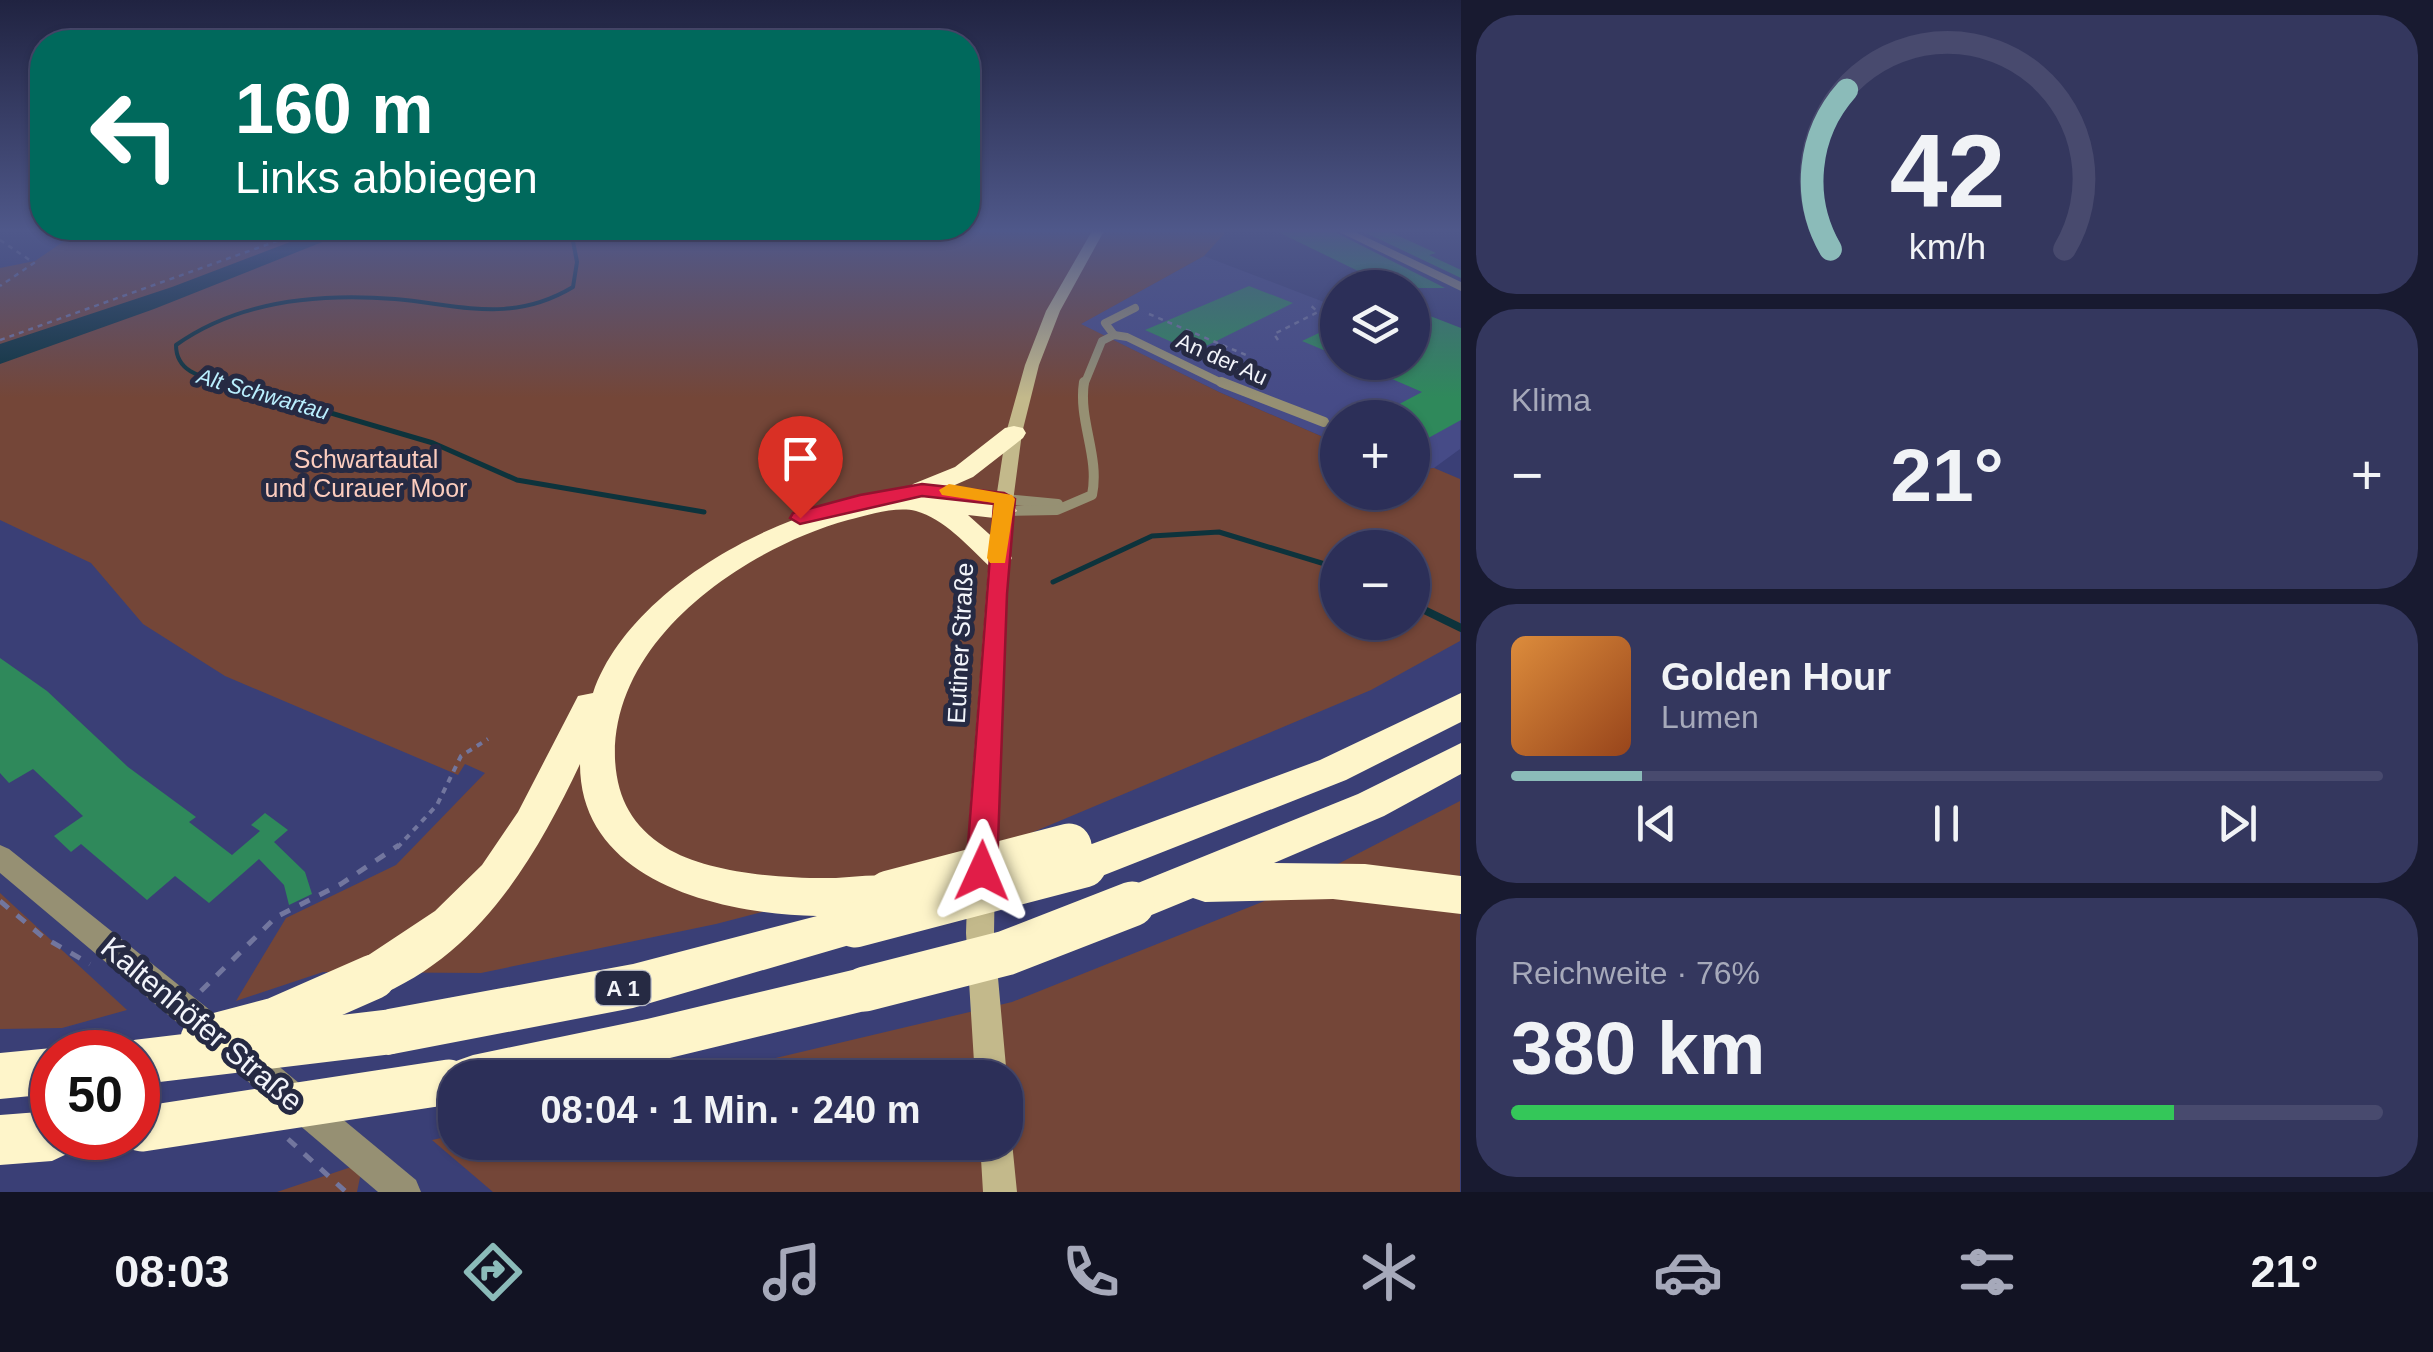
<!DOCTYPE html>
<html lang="de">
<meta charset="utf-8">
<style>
:root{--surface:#2c2f58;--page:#34375e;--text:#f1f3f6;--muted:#a6a9ba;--line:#484a6e;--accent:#8bbbb9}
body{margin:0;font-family:Arial,sans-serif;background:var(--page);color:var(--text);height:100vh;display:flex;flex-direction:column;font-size:38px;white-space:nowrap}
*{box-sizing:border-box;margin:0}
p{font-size:32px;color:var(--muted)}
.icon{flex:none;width:55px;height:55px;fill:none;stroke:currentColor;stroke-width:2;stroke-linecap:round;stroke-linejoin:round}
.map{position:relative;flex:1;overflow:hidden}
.details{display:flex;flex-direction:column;gap:15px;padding:15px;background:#181a30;width:972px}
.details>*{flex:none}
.banner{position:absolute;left:30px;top:30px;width:950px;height:210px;border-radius:40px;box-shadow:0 2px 8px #0004,0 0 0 2px var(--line);background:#00695c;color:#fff;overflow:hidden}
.tools{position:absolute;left:1320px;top:270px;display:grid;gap:20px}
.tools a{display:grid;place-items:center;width:110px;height:110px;border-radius:50%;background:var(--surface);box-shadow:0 2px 8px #0004,0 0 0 2px var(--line);font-size:50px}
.speed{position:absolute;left:30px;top:1030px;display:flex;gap:20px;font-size:50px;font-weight:700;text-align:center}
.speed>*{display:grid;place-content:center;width:130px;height:130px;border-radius:50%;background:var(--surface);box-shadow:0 2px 8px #0004,0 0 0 2px var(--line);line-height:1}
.speed .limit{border:15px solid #d22;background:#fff;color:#111}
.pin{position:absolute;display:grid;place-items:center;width:85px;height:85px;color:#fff;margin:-102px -42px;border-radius:50% 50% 50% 0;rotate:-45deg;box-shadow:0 0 10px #0007}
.pin .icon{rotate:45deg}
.me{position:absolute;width:110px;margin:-55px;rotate:1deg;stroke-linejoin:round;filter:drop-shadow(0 0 8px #0008)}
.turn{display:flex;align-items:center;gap:35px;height:210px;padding:0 40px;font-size:45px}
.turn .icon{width:130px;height:130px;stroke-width:2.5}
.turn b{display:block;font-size:70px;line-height:85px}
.big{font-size:75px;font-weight:700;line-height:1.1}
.details .widget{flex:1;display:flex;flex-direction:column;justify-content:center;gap:15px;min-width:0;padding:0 35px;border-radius:40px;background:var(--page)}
.details .dial{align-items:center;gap:0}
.dial svg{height:260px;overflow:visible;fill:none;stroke:var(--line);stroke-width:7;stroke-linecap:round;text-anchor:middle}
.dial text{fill:var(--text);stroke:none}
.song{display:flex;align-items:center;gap:30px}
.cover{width:120px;height:120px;border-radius:15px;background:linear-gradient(135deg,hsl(30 70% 55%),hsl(20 70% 35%))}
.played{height:10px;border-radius:5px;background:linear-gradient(90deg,var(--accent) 15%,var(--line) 15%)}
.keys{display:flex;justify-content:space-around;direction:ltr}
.heat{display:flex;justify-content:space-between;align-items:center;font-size:55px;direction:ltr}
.charge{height:15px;border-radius:8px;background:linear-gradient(90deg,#34c759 76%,var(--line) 0)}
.trip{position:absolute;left:438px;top:1060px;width:585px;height:100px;border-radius:40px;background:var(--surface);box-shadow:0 2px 8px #0004,0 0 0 2px var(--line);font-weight:700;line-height:100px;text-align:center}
.tab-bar{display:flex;height:160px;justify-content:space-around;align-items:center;background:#121323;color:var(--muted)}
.tab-bar .icon{width:70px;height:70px}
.tab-bar .active{color:var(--accent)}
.tab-bar b{font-size:45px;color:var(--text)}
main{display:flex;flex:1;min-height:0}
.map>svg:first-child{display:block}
.built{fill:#464b87}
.green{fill:#744638;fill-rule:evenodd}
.water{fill:#0d333c}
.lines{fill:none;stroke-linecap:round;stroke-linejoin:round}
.stream-far2{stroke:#0d333c;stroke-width:4}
.stream-far1{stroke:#0d333c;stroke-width:5}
.stream{stroke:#0d333c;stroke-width:8}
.building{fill:#2f895b}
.path-far2{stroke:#72769e;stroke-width:2.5;stroke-dasharray:5 5;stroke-linecap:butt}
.path-far1{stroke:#72769e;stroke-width:4;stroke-dasharray:6 6;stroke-linecap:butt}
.path{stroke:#72769e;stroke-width:5;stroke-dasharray:11 11;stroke-linecap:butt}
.service-far1{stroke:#969073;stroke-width:8}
.service{stroke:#969073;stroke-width:10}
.tertiary{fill:#969073;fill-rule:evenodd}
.secondary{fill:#c3b98b;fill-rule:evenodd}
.motorway{fill:#fef5ca;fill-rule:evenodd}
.motorway-bridge-far1{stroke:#fef5ca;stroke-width:34}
.motorway-bridge{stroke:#fef5ca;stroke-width:45}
.route{fill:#e11d48;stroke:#92132f;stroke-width:2.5}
.slow{fill:#f59e0b}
.labels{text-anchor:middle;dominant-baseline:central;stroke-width:10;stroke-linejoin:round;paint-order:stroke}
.far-street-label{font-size:22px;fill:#f2f4fa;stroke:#262a43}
.far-water-label{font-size:22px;font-style:italic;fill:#baeffe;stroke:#262a43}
.shield{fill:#262a43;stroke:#b5b7c3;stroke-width:2.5}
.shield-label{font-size:22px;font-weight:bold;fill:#f2f4fa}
.park-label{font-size:25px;fill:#fbccbe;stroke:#262a43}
.street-label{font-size:25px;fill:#f2f4fa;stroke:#262a43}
.near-street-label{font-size:30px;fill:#f2f4fa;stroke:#262a43}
</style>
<main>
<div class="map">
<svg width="1461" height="1192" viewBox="0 0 1461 1192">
<rect width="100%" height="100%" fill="#3a3f76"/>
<path class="built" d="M1204,256l133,51 1,55h74l48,-8v95l-26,19 -21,2 -1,-52h-74l-1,25 -118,-51 -139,-68z"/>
<g class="green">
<path d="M79,231h1141l5,2 -21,23 -123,68 138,68 118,51 1,49h74l1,-22 21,-2 26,11v162l-89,49 -397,167 -258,67 -235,49 -158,-1 -87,29 50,-83 110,-53 89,-92 -20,-9 -7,11 -233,-99 -82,-52 -52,-61 -91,-43v-252l35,-7zM1338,548h74v74h-74z"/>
<path d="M1460,801v391h-967l-61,-52 23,-5v7h550v-64l-310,-1 317,-75 260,-104z"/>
<path d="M0,893l127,117 -65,18 -62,1z"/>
<path d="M363,1163l-6,29h-80z"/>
</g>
<path class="water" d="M319,231h31l-196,78 -154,55v-20l172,-57z"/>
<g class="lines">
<path class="stream-far2" d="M234,385c-25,-7 -58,-9 -58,-40 63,-45 143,-52 219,-46 67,6 116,25 178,-12l4,-25 -6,-31"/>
<g class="stream-far1">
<path d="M225,382l208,61 84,37 187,32"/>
<path d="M1053,582l99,-46 67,-4 119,36"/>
</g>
<path class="stream" d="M1412,604l49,24"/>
</g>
<g class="building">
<path d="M1276,231h57l112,57h-52z"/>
<path d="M1362,231l28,1 46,21 -7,2 32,15v8z"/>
<path d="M1249,286l44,17 -99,49 -49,-22z"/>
<path d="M1412,309l49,19v92l-49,27v-29h-39l49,-26 -69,-30h59z"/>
<path d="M1338,325v31l-36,-15 21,-10z"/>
<path d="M0,658l47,33 81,76 68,50 -7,5 43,33 28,-24 -9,-6 14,-12 23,17 -14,12 31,30 7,22 -23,11 -5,-20 -25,-26 -50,44 -34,-27 -28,24 -66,-56 -10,8 -17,-16 29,-20 -50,-47 -24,14 -9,-10z"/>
</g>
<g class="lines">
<g class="path-far2">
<path d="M0,240l34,23 -34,23"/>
<path d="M1149,314l97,41"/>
<path d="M0,340l305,-109"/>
<path d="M1278,340l-4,-6 44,-22 -10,-9"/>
</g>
<path class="path-far1" d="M397,848l40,-43 24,-49 27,-17"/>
<g class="path">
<path d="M0,901l43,36 47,27"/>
<path d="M201,991l75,-74 65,-33 58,-39"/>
<path d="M288,1139l58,53"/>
</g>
<g class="service-far1">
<path d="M1114,335l-9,-12 30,-15"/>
<path d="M1084,385l18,-44 12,-6 13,2 99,48"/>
</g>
<g class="service">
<path d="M1221,382l103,40"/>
<path d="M1004,499l54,5"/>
<path d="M1003,511l54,-1 35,-15c8,-39 -14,-74 -8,-113"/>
</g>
<g class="tertiary">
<path d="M1337,231h16l108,51v9z"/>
<path d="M0,845l9,4 217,174 4,11 -4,11 -11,4 -11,-4 -204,-172z"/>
<path d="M241,1040l11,4 164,136 5,12h-43l-148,-126 -4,-11 4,-11z"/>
</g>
<g class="secondary">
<path d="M1092,231h12l-44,80 -21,54 -17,68 -13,99 -13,277 -2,124 13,145 -2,4v-4h-30l-9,-145 4,-124 21,-277 15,-99 19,-68 21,-54z"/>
<path d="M1005,1129l7,13 5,50h-34l-3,-50h25z"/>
</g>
<g class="motorway">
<path d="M1014,426l9,2 3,5 -3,5 -50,39 -43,19 83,9 4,6 -14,8 -35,-4 40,36 4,7 -4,7h-20c-21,-20 -44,-46 -72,-54 -20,-5 -48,4 -68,9 -104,29 -237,119 -233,239 2,39 17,67 50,88 43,27 121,32 171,31 23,-1 46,-6 67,2l6,13 -6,13 -32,7 5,12 -6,14 -237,69 -245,47 -16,-7 -7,-16 7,-16 16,-7 245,-45 184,-48c-96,-2 -237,-34 -237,-152 -46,97 -102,192 -207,234l-15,-6 -7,-15 7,-15 77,-51 47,-46 36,-53 60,-116 15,-3c37,-111 209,-198 319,-198l-3,-5 4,-6 42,-17 50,-39z"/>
<path d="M1461,693v29l-115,58 -262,103 -14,-5 -6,-13 6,-13 250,-92z"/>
<path d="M1461,743v31l-77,42 -110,47 91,1 96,12v38l-128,-15 -128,3 -12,-4 -61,25 -14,-6 -6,-13 6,-13 240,-97z"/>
<path d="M865,967l16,7 6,15 -6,15 -16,7 -278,67h-132v13l-5,-13 6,-17 17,-6 174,-36z"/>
<path d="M52,1048l12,4h-12v42l-52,5v-46z"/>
<path d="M52,1111v27h24l-7,15 -17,8 -52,4v-50z"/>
</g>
<path class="motorway-bridge-far1" d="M1061,848l8,-2"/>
<g class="motorway-bridge">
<path d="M889,893l180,-47"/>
<path d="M855,925l229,-60"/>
<path d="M865,989l141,-36 126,-49"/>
<path d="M203,1039l72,-19 98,-43"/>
<path d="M138,1062l250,-30"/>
<path d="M142,1129l307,-47"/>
</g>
</g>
<linearGradient id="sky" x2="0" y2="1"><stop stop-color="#202341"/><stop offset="0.58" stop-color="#4f588a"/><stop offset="1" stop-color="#4f588a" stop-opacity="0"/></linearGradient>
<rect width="1461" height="398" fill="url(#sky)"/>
<path class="route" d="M922,484l82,9 11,6 -8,95 -10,277 -5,10 -10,4 -11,-4 -5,-10 28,-367 -72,-8 -122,28 -10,-6 3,-5 67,-18z"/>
<path class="slow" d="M949,484l63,11 3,4 -10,64h-15l-3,-5 7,-55 -52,-8 -3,-5z"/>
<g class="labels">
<g class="far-street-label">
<text transform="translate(1222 359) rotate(24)">An der Au</text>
</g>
<g class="far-water-label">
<text transform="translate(263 394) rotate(16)">Alt Schwartau</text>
</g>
<rect class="shield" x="595.5" y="971" width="55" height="34" rx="8"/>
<g class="shield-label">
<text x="623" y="988">A 1</text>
</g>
<g class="park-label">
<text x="366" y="459">Schwartautal<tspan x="366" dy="29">und Curauer Moor</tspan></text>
</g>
<g class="street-label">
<text transform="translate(960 643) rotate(-87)">Eutiner Straße</text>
</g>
<g class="near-street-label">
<text transform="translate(202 1024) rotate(40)">Kaltenhöfer Straße</text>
</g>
</g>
</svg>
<div class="tools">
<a><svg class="icon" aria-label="layers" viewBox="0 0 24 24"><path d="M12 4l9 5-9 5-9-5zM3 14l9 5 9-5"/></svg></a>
<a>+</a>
<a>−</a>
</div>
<div class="speed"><div class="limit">50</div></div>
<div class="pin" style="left:800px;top:518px;background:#d93025"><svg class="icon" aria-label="arrive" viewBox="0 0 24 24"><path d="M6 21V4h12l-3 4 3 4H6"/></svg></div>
<svg class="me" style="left:982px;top:871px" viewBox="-20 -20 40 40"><path d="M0-17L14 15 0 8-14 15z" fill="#e11d48" stroke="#fff" stroke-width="4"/></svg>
<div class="trip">08:04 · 1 Min. · 240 m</div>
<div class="banner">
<div class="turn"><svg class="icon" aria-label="left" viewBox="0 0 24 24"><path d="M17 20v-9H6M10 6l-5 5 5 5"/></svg><div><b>160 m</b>Links abbiegen</div></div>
</div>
</div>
<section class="details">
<div class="widget dial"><svg viewBox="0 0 100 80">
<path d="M14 69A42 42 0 1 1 86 69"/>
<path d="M14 69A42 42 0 0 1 19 20" stroke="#8bbbb9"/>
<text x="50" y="56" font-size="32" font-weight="700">42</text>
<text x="50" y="72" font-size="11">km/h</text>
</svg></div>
<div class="widget"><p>Klima</p>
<div class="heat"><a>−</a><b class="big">21°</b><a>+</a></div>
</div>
<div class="widget">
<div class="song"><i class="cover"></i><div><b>Golden Hour</b><p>Lumen</p></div></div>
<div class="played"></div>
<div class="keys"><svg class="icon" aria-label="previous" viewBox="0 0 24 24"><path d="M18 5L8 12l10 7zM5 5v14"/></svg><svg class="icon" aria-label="pause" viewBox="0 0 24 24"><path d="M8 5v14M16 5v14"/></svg><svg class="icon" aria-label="next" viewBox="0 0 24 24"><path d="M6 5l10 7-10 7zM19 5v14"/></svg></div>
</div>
<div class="widget"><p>Reichweite · 76%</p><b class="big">380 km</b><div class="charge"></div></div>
</section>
</main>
<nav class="tab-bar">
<b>08:03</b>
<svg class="icon active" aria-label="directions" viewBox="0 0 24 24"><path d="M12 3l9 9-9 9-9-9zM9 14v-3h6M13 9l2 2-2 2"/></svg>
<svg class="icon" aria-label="music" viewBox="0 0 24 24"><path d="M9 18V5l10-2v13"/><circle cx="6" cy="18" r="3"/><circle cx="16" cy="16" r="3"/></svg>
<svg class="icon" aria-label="phone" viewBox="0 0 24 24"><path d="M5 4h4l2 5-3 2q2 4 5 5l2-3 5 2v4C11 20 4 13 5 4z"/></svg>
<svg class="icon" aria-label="climate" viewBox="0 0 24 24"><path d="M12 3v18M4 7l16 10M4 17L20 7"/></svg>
<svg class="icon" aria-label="car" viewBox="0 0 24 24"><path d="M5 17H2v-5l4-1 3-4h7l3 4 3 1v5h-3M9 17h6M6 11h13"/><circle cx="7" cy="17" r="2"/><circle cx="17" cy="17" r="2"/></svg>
<svg class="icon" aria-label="filters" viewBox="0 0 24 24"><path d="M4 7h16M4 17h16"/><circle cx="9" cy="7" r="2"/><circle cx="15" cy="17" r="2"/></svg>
<b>21°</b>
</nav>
